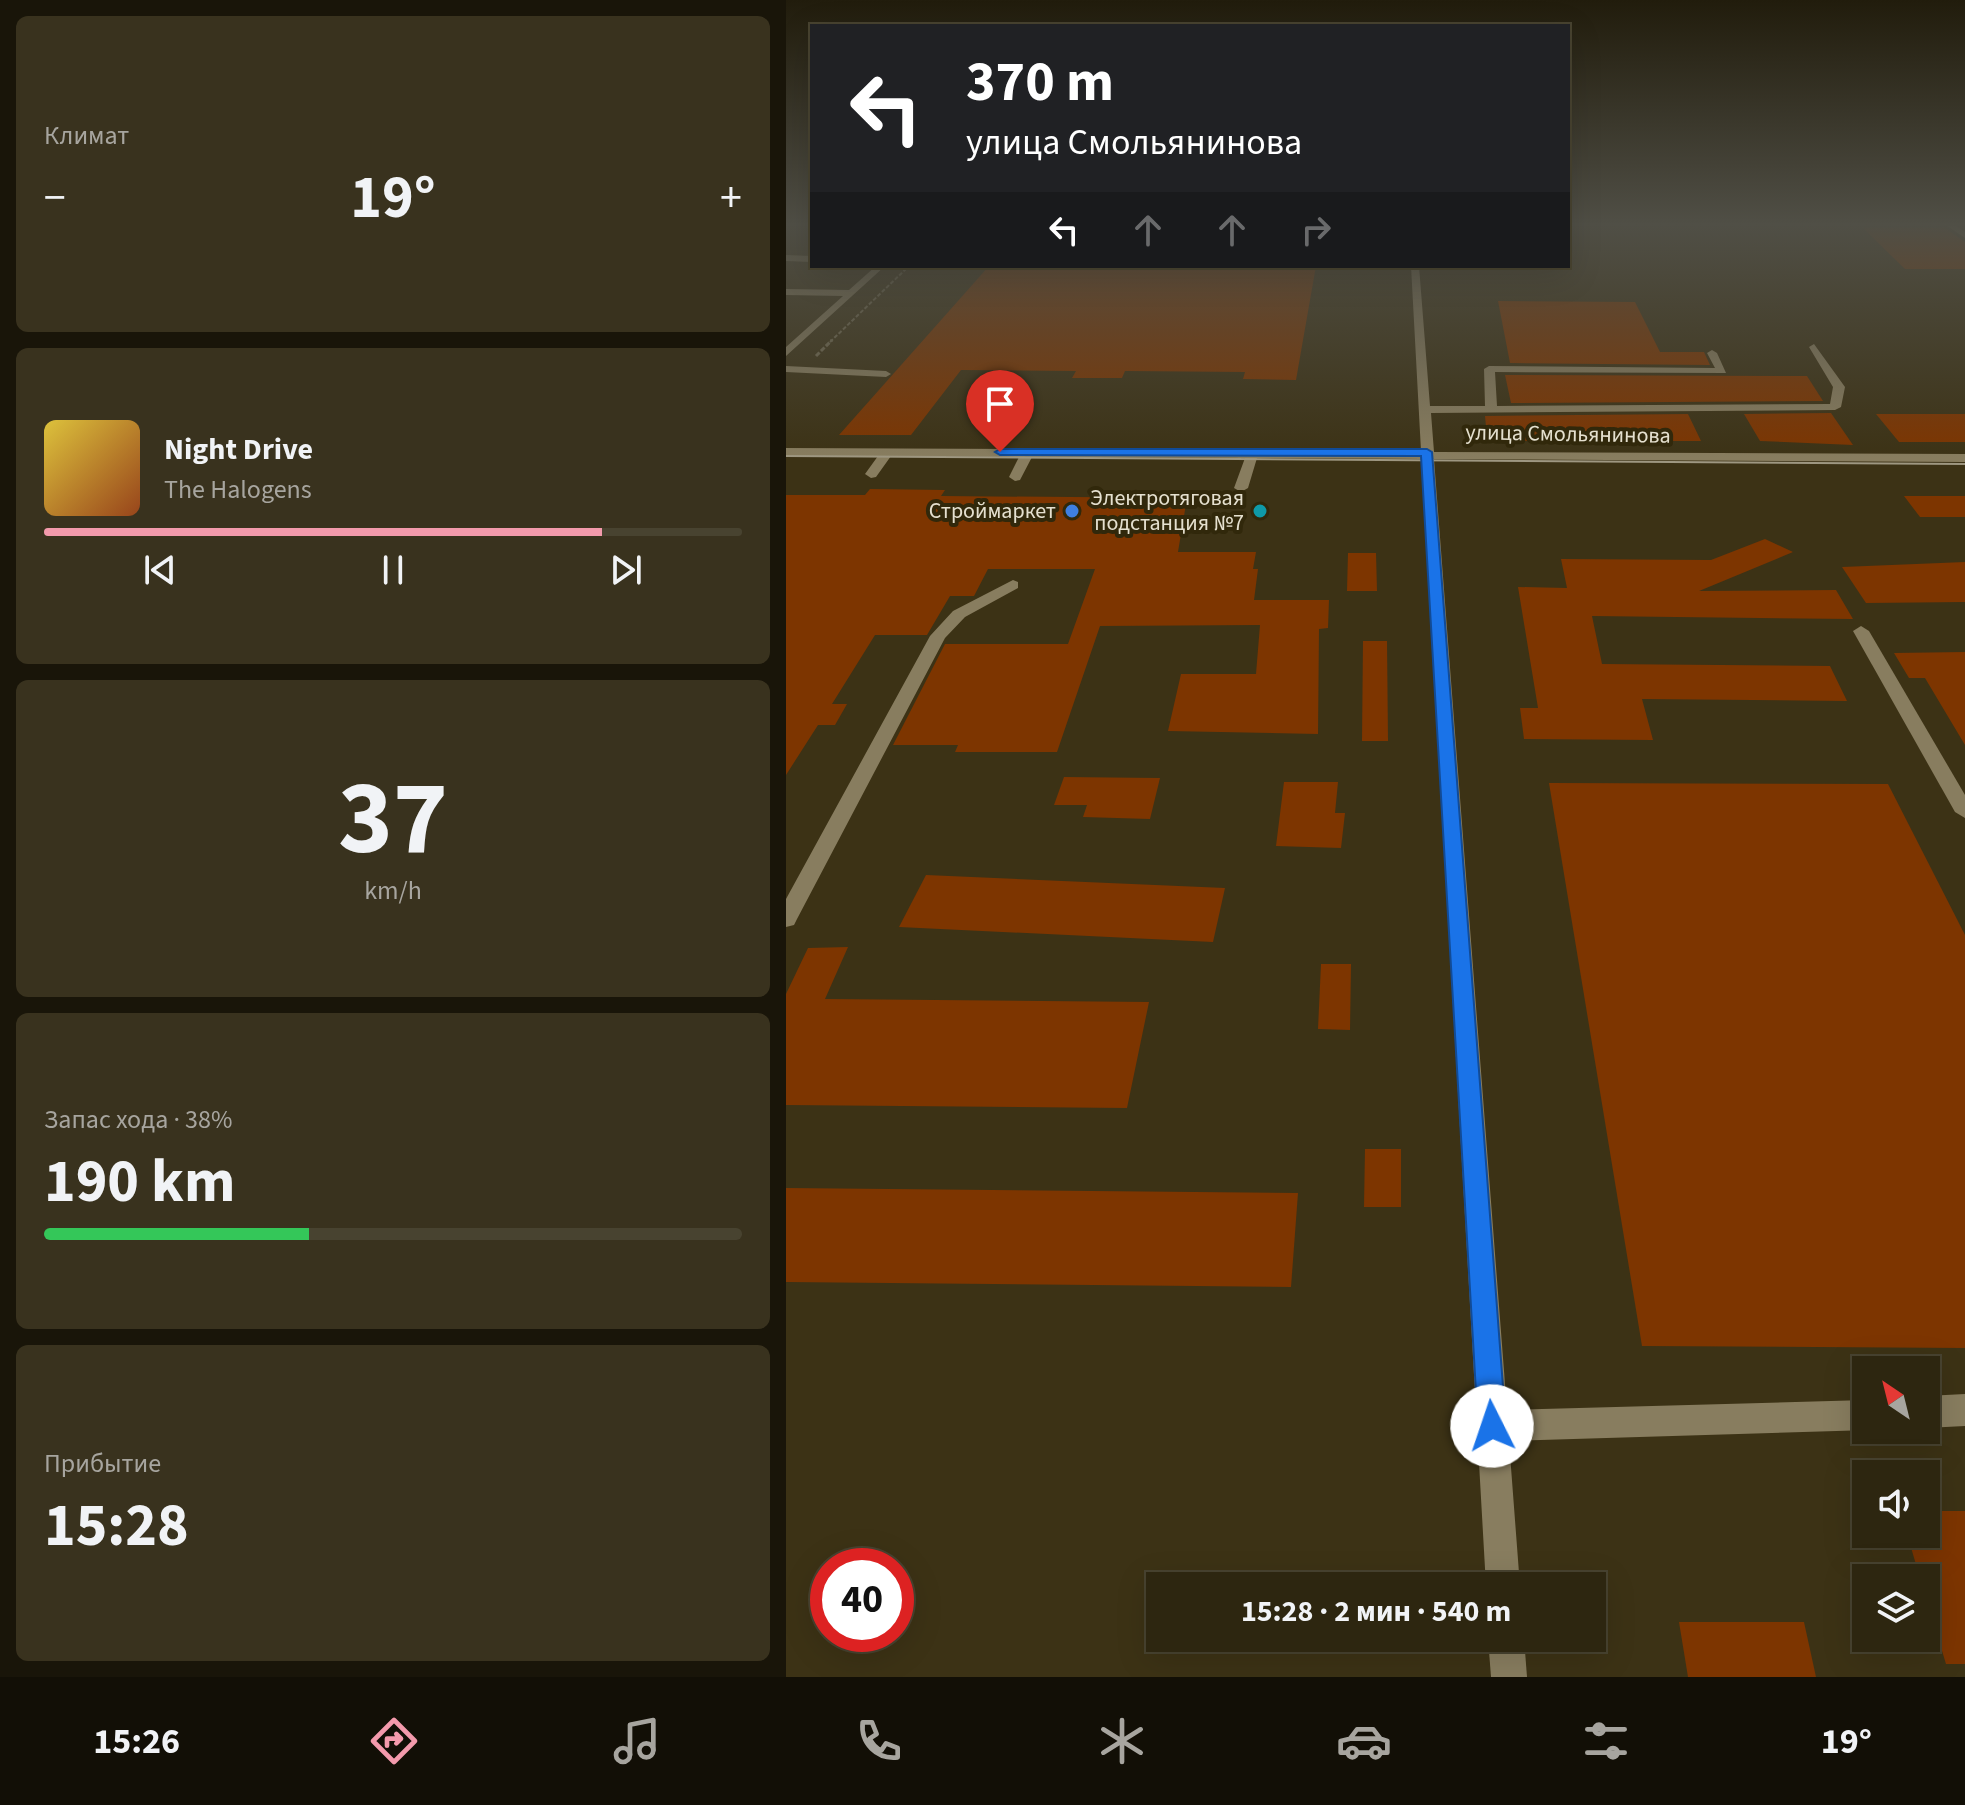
<!DOCTYPE html>
<html lang="ru">
<meta charset="utf-8">
<style>
:root{--surface:#2d2610;--page:#39321e;--text:#f1f3f6;--muted:#a7a59f;--line:#484330;--accent:#f39aac}
body{margin:0;font-family:"Source Sans 3",sans-serif;background:var(--page);color:var(--text);height:100vh;display:flex;flex-direction:column;font-size:30px;white-space:nowrap}
*{box-sizing:border-box;margin:0}
p{font-size:26px;color:var(--muted)}
.icon{flex:none;width:44px;height:44px;fill:none;stroke:currentColor;stroke-width:2;stroke-linecap:round;stroke-linejoin:round}
.map{position:relative;flex:1;overflow:hidden}
.sheet{display:flex;flex-direction:column;gap:16px;padding:16px;background:#191509;width:786px}
.sheet>*{flex:none}
.top-card{position:absolute;left:24px;top:24px;width:760px;height:244px;border-radius:0px;box-shadow:0 8px 32px #0002,0 0 0 2px var(--line);background:#202124;color:#fff;overflow:hidden}
.needle{width:52px;rotate:325deg}
.controls{position:absolute;left:1066px;top:1356px;display:grid;gap:16px}
.controls a{display:grid;place-items:center;width:88px;height:88px;border-radius:0px;background:var(--surface);box-shadow:0 8px 32px #0002,0 0 0 2px var(--line);font-size:40px}
.speed{position:absolute;left:24px;top:1548px;display:flex;gap:16px;font-size:40px;font-weight:700;text-align:center}
.speed>*{display:grid;place-content:center;width:104px;height:104px;border-radius:50%;background:var(--surface);box-shadow:0 8px 32px #0002,0 0 0 2px var(--line);line-height:1}
.speed .limit{border:12px solid #d22;background:#fff;color:#111}
.pin{position:absolute;display:grid;place-items:center;width:68px;height:68px;color:#fff;margin:-82px -34px;border-radius:50% 50% 50% 0;rotate:-45deg;box-shadow:0 0 8px #0007}
.pin .icon{rotate:45deg}
.me{position:absolute;width:88px;margin:-44px;rotate:356deg;stroke-linejoin:round;filter:drop-shadow(0 0 6px #0008)}
.turn{display:flex;align-items:center;gap:28px;height:168px;padding:0 24px;font-size:36px}
.turn .icon{width:104px;height:104px;stroke-width:2.5}
.turn b{display:block;font-size:56px;line-height:68px}
.lanes{display:flex;align-items:center;height:76px;padding:0 24px;background:#0003;justify-content:center;gap:40px;direction:ltr}
.lanes .off{opacity:.35}
.big{font-size:60px;font-weight:700;line-height:1.1}
.sheet .widget{flex:1;display:flex;flex-direction:column;justify-content:center;gap:12px;min-width:0;padding:0 28px;border-radius:12px;background:var(--page)}
.sheet .dial{align-items:center;gap:0}
.dial b{font-size:104px;line-height:1}
.song{display:flex;align-items:center;gap:24px}
.cover{width:96px;height:96px;border-radius:12px;background:linear-gradient(135deg,hsl(50 70% 55%),hsl(20 70% 35%))}
.played{height:8px;border-radius:4px;background:linear-gradient(90deg,var(--accent) 80%,var(--line) 80%)}
.keys{display:flex;justify-content:space-around;direction:ltr}
.heat{display:flex;justify-content:space-between;align-items:center;font-size:44px;direction:ltr}
.charge{height:12px;border-radius:6px;background:linear-gradient(90deg,#34c759 38%,var(--line) 0)}
.trip{position:absolute;left:360px;top:1572px;width:460px;height:80px;border-radius:0px;background:var(--surface);box-shadow:0 8px 32px #0002,0 0 0 2px var(--line);font-weight:700;line-height:80px;text-align:center}
.tabs{display:flex;height:128px;justify-content:space-around;align-items:center;background:#120f06;color:var(--muted)}
.tabs .icon{width:56px;height:56px}
.tabs .selected{color:var(--accent)}
.tabs b{font-size:36px;color:var(--text)}
main{display:flex;flex:1;min-height:0}
.map>svg:first-child{display:block}
.building{fill:#7d3500}
.lines{fill:none;stroke-linecap:round;stroke-linejoin:round}
.path-far1{stroke:#746c53;stroke-width:2;stroke-dasharray:4 2;stroke-linecap:butt}
.path{stroke:#746c53;stroke-width:3;stroke-dasharray:5 2;stroke-linecap:butt}
.minor{fill:#887d5f;fill-rule:evenodd}
.tram{stroke:#9e9781;stroke-width:2}
.route{fill:#1a73e8;stroke:#114b97;stroke-width:2}
.shop-dot{fill:#3f7fe0;stroke:#31280b;stroke-width:3}
.culture-dot{fill:#0f9aa8;stroke:#31280b;stroke-width:3}
.labels{text-anchor:middle;dominant-baseline:central;stroke-width:8;stroke-linejoin:round;paint-order:stroke}
.far-street-label{font-size:22px;fill:#e5e0cf;stroke:#31280b}
.far-poi-label{font-size:22px;fill:#e5e0cf;stroke:#31280b;text-anchor:end}
</style>
<main>
<section class="sheet">
<div class="widget"><p>Климат</p>
<div class="heat"><a>−</a><b class="big">19°</b><a>+</a></div>
</div>
<div class="widget">
<div class="song"><i class="cover"></i><div><b>Night Drive</b><p>The Halogens</p></div></div>
<div class="played"></div>
<div class="keys"><svg class="icon" aria-label="previous" viewBox="0 0 24 24"><path d="M18 5L8 12l10 7zM5 5v14"/></svg><svg class="icon" aria-label="pause" viewBox="0 0 24 24"><path d="M8 5v14M16 5v14"/></svg><svg class="icon" aria-label="next" viewBox="0 0 24 24"><path d="M6 5l10 7-10 7zM19 5v14"/></svg></div>
</div>
<div class="widget dial"><b>37</b><p>km/h</p></div>
<div class="widget"><p>Запас хода · 38%</p><b class="big">190 km</b><div class="charge"></div></div>
<div class="widget"><p>Прибытие</p><b class="big">15:28</b></div>
</section>
<div class="map">
<svg width="1179" height="1677" viewBox="0 0 1179 1677">
<rect width="100%" height="100%" fill="#3c3215"/>
<g class="building">
<path d="M1077,228h82l20,14v27h-60z"/>
<path d="M203,266h327l-20,114 -53,-1 2,-7 -120,-1 -3,7h-50l4,-7 -115,-1 -50,65h-72z"/>
<path d="M712,301l137,1 25,50h44l6,13 -200,-2z"/>
<path d="M719,375l302,1 16,25 -312,2z"/>
<path d="M1045,413l22,32 -93,-4 -16,-27z"/>
<path d="M902,414l13,27h-182l-1,-4h-31l-2,-21z"/>
<path d="M1090,414h89v28h-66z"/>
<path d="M84,489l75,1 -4,6 246,2 -9,54h78l-3,17h5l-4,31h75l-1,28 -9,1 -1,105 -150,-3 13,-57h75l4,-49 -160,1 -43,126h-102l3,-7h-65l52,-101h123l27,-75h-107l-14,27h-24l-23,39h-52l-43,69h15l-12,21h-17l-32,50v-280h79z"/>
<path d="M1118,496h61v21h-45z"/>
<path d="M979,539l28,13 -94,39 137,-1 17,29 -261,-3 10,48 228,2 17,35 -205,-2 11,41 -129,-1 -4,-31h18l-20,-121 49,1 -6,-29 150,1z"/>
<path d="M562,553h28l1,38h-30z"/>
<path d="M1179,562v40l-99,1 -24,-36z"/>
<path d="M577,641h24l1,100h-26z"/>
<path d="M1179,652v93l-40,-67h-16l-15,-25z"/>
<path d="M278,777l96,1 -10,41 -67,-2 4,-12h-33z"/>
<path d="M498,782h54l-3,31h10l-4,35 -65,-2z"/>
<path d="M763,783l339,1 77,151v413l-323,-2z"/>
<path d="M140,875l299,13 -12,54 -314,-15z"/>
<path d="M62,947l-23,52 324,3 -22,106 -341,-3v-111l22,-46z"/>
<path d="M535,964h30l-1,66 -32,-1z"/>
<path d="M579,1149h36v58h-37z"/>
<path d="M0,1188l512,5 -7,94 -505,-5z"/>
<path d="M1140,1511h39v153h-19l-20,-66v-20h-6l-13,-44h19z"/>
<path d="M893,1622h125l12,55h-128z"/>
</g>
<g class="lines">
<path class="path-far1" d="M44,342l79,-76"/>
<path class="path" d="M30,356l16,-16"/>
<g class="minor">
<path d="M1157,223h9l13,9v6z"/>
<path d="M0,255l26,1v6l-26,-1z"/>
<path d="M90,266h9l-99,90v-9l57,-51 -57,-1v-6l63,1z"/>
<path d="M625,266h8l11,140h55l-1,-37 5,-3 226,2 -8,-15 5,-3 5,3 9,20 -231,-1 2,34 333,-2 3,-17 -24,-40 5,-3 31,43 -4,20 -6,3 -404,3 3,39 531,2v8l-531,-3 73,951 359,-10v30h4l-361,11 11,145h-34l-64,-1127 -165,-1 -9,30 -7,4 -7,-4 11,-30 -213,-1 -12,23 -5,1 -6,-4 10,-20 -128,-1 -15,21 -5,1 -6,-4 13,-18h-92v-8l635,3z"/>
<path d="M0,366l100,5 5,3 -5,3 -100,-5z"/>
<path d="M227,580l5,2v6l-53,29 -20,21 -148,281 -3,6 -8,2v-28l144,-263 23,-25z"/>
<path d="M1075,626l8,5 96,164v23l-10,-6 -102,-181z"/>
<path d="M1179,1394v32l-39,2v-32z"/>
<path d="M702,1638h36l3,39h-36z"/>
</g>
<path class="tram" d="M0,456l1179,8"/>
</g>
<linearGradient id="sky" x2="0" y2="1"><stop stop-color="#211c0c"/><stop offset="0.49" stop-color="#504f46"/><stop offset="1" stop-color="#504f46" stop-opacity="0"/></linearGradient>
<rect width="1179" height="458" fill="url(#sky)"/>
<path class="route" d="M641,449l5,3 74,974 -4,11 -10,4 -10,-4 -4,-11 -57,-970 -421,-1 -5,-3 5,-3z"/>
<circle class="shop-dot" cx="286" cy="511" r="8"/>
<circle class="culture-dot" cx="474" cy="511" r="8"/>
<g class="labels">
<g class="far-street-label">
<text transform="translate(782 434) rotate(1)">улица Смольянинова</text>
</g>
<g class="far-poi-label">
<text x="458" y="498">Электротяговая<tspan x="458" dy="25">подстанция №7</tspan></text>
<text x="270" y="511">Строймаркет</text>
</g>
</g>
</svg>
<div class="controls">
<a><svg class="needle" viewBox="-14 -14 28 28"><path d="M0-13l5 13h-10z" fill="#e53935"/><path d="M0 13l5-13h-10z" fill="#a7a59f"/></svg></a>
<a><svg class="icon" aria-label="sound" viewBox="0 0 24 24"><path d="M4 9h4l5-4v14l-5-4H4zM17 9q2 3 0 6"/></svg></a>
<a><svg class="icon" aria-label="layers" viewBox="0 0 24 24"><path d="M12 4l9 5-9 5-9-5zM3 14l9 5 9-5"/></svg></a>
</div>
<div class="speed"><div class="limit">40</div></div>
<div class="pin" style="left:214px;top:452px;background:#d93025"><svg class="icon" aria-label="arrive" viewBox="0 0 24 24"><path d="M6 21V4h12l-3 4 3 4H6"/></svg></div>
<svg class="me" style="left:706px;top:1426px" viewBox="-20 -20 40 40"><circle r="19" fill="#fff"/><path d="M0-13L10 11 0 6-10 11z" fill="#1a73e8"/></svg>
<div class="trip">15:28 · 2 мин · 540 m</div>
<div class="top-card">
<div class="turn"><svg class="icon" aria-label="left" viewBox="0 0 24 24"><path d="M17 20v-9H6M10 6l-5 5 5 5"/></svg><div><b>370 m</b>улица Смольянинова</div></div>
<div class="lanes"><svg class="icon" aria-label="left" viewBox="0 0 24 24"><path d="M17 20v-9H6M10 6l-5 5 5 5"/></svg><svg class="icon off" aria-label="ahead" viewBox="0 0 24 24"><path d="M12 20V5M6 11l6-6 6 6"/></svg><svg class="icon off" aria-label="ahead" viewBox="0 0 24 24"><path d="M12 20V5M6 11l6-6 6 6"/></svg><svg class="icon off" aria-label="right" viewBox="0 0 24 24"><path d="M7 20v-9h11M14 6l5 5-5 5"/></svg></div>
</div>
</div>
</main>
<nav class="tabs">
<b>15:26</b>
<svg class="icon selected" aria-label="directions" viewBox="0 0 24 24"><path d="M12 3l9 9-9 9-9-9zM9 14v-3h6M13 9l2 2-2 2"/></svg>
<svg class="icon" aria-label="music" viewBox="0 0 24 24"><path d="M9 18V5l10-2v13"/><circle cx="6" cy="18" r="3"/><circle cx="16" cy="16" r="3"/></svg>
<svg class="icon" aria-label="phone" viewBox="0 0 24 24"><path d="M5 4h4l2 5-3 2q2 4 5 5l2-3 5 2v4C11 20 4 13 5 4z"/></svg>
<svg class="icon" aria-label="climate" viewBox="0 0 24 24"><path d="M12 3v18M4 7l16 10M4 17L20 7"/></svg>
<svg class="icon" aria-label="car" viewBox="0 0 24 24"><path d="M5 17H2v-5l4-1 3-4h7l3 4 3 1v5h-3M9 17h6M6 11h13"/><circle cx="7" cy="17" r="2"/><circle cx="17" cy="17" r="2"/></svg>
<svg class="icon" aria-label="filters" viewBox="0 0 24 24"><path d="M4 7h16M4 17h16"/><circle cx="9" cy="7" r="2"/><circle cx="15" cy="17" r="2"/></svg>
<b>19°</b>
</nav>
